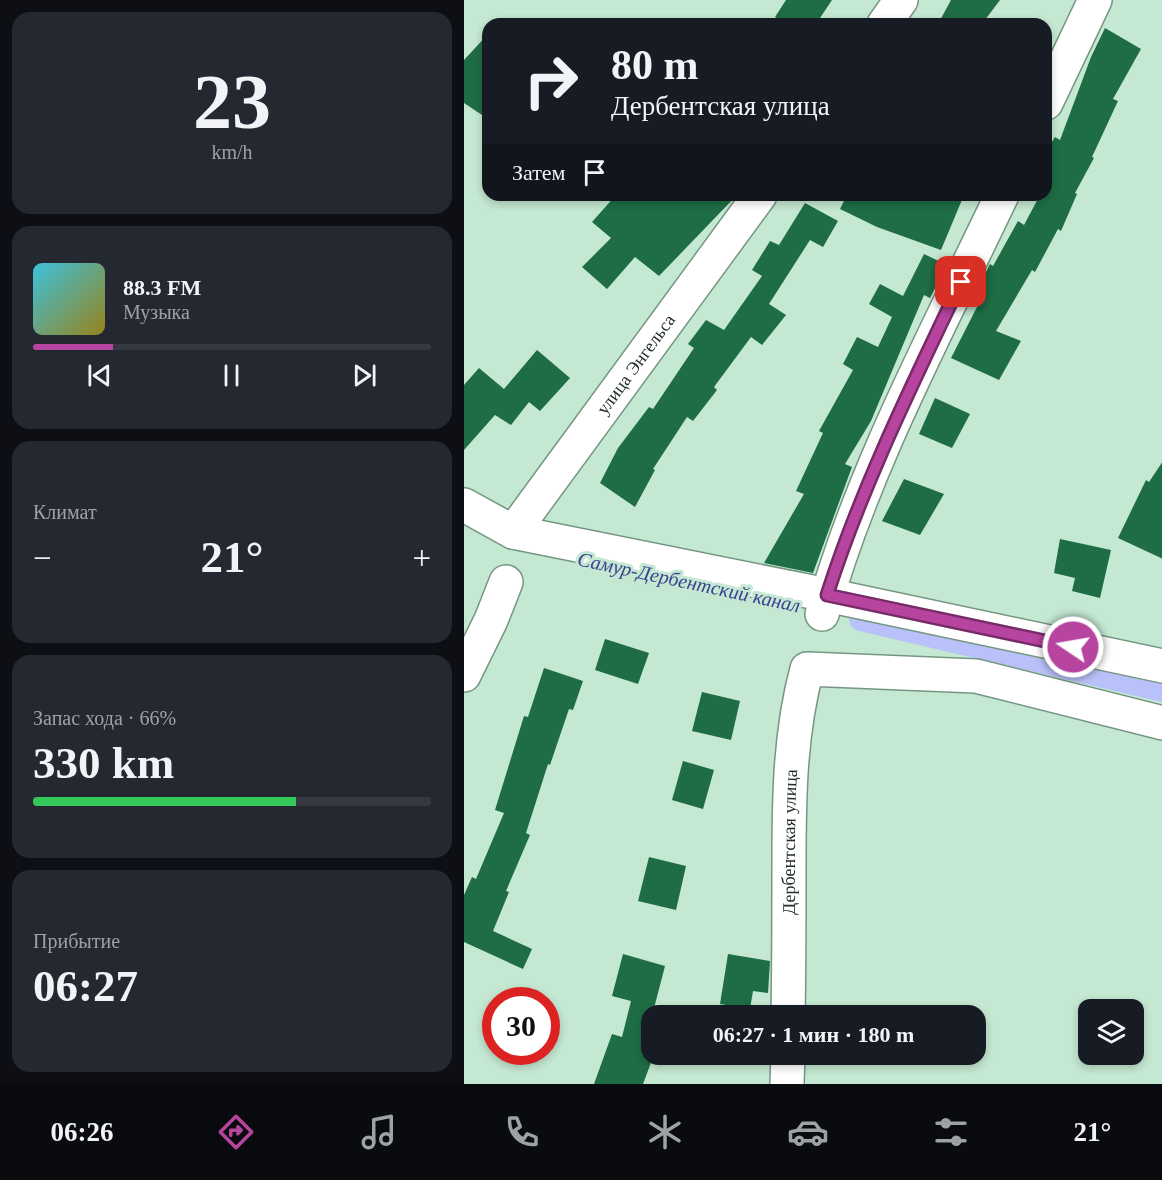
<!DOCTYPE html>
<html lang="ru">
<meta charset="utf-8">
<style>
:root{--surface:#171b24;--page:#242831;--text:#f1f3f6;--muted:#9ea1a6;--line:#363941;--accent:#b7449f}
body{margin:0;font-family:Georgia,serif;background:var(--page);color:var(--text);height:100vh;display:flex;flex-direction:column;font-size:22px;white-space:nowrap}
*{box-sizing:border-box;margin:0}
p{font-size:20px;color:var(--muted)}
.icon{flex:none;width:33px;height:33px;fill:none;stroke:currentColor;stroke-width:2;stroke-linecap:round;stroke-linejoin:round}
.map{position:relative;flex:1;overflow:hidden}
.sheet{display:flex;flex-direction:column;gap:12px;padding:12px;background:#0d0f14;width:464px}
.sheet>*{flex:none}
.guide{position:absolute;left:18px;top:18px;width:570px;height:183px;border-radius:18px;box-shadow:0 3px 9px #0003;background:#171b24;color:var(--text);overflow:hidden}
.controls{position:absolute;left:614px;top:999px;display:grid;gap:12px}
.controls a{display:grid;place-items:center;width:66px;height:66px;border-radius:12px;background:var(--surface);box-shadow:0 3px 9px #0003;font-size:30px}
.speed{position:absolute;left:18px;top:987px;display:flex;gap:12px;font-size:30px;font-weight:700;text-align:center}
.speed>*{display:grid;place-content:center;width:78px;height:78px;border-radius:50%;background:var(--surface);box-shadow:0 3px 9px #0003;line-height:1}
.speed .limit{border:9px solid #d22;background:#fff;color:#111}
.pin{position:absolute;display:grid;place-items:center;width:51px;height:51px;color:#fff;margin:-26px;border-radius:12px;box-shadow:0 3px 9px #0006}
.me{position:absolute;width:66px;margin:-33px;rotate:282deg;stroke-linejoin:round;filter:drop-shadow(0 0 4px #0008)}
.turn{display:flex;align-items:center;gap:21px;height:126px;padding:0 30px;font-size:27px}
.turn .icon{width:78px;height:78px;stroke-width:2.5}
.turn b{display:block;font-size:42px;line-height:51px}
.then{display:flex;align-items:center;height:57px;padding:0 30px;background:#0003;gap:12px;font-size:22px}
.big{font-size:45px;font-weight:700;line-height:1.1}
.sheet .card{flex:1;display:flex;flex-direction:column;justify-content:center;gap:9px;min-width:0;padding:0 21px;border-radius:18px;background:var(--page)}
.sheet .dial{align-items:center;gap:0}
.dial b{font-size:78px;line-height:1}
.song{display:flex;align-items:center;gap:18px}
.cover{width:72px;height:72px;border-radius:9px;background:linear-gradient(135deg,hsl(190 70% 55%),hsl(50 70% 35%))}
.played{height:6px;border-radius:3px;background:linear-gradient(90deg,var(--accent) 20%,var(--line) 20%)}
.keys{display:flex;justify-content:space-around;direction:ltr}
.heat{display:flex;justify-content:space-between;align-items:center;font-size:33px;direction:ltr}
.charge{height:9px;border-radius:4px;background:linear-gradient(90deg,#34c759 66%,var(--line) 0)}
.trip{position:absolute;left:177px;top:1005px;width:345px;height:60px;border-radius:18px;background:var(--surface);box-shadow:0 3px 9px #0003;font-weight:700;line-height:60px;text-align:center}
.menu{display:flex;height:96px;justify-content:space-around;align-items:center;background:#090b0e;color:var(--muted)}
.menu .icon{width:42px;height:42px}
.menu .selected{color:var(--accent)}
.menu b{font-size:27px;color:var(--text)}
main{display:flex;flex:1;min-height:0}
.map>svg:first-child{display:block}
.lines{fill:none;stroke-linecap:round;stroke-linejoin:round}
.canal{stroke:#b8c1f9;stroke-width:24}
.building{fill:#1e6d45}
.minor-casing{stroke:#759782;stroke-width:36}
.minor{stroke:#fff;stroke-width:33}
.route-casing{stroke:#772c67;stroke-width:15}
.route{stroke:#b7449f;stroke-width:10}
.labels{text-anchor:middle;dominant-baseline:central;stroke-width:6;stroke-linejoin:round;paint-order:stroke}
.street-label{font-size:18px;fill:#212f26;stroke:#c4e8d1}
.water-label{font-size:20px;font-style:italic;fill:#3d4191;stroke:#c4e8d1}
</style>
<main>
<section class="sheet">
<div class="card dial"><b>23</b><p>km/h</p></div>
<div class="card">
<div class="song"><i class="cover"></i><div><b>88.3 FM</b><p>Музыка</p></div></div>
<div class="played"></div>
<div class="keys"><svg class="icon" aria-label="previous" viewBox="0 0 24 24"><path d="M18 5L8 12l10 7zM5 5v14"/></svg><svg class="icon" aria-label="pause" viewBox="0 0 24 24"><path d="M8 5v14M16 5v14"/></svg><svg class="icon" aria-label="next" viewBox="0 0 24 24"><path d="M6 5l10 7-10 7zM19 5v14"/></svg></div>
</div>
<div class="card"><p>Климат</p>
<div class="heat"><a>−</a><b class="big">21°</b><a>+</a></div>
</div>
<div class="card"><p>Запас хода · 66%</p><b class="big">330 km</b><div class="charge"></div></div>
<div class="card"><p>Прибытие</p><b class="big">06:27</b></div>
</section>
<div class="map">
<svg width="699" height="1084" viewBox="0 0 699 1084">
<rect width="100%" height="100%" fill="#c4e8d1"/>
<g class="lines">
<path class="canal" d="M397,619l302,71"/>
</g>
<g class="building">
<path d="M322,0h46l-16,24h-28l-13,-7z"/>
<path d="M487,0h49l-18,24h-44z"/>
<path d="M641,28l36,21 -28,50 5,2 -26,56 2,1 -19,35 2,1 -16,37 -3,-2 -23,43 -3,-2 -36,61 25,10 -22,39 -48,-22 27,-53 -7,-3 19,-38 3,2 25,-45 6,4 16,-30h6v-44l9,-14 5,3 31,-83z"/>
<path d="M24,34v85l-24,-16v-43z"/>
<path d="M152,195h121l-78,81 -24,-19 -28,32 -25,-22 29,-29 -19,-16z"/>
<path d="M383,195h117l-23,55 -64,-23 -37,-18z"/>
<path d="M341,203l33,18 -15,26 -13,-7 -41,64 17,11 -24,30 -11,-8 -37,50 3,3 -24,31 -6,-4 -34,52 2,1 -20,37 -35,-24 18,-35 31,-41 4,2 41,-61 -6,-4 18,-24 18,10 38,-54 -10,-6 18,-29 9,4z"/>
<path d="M460,254l23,11 -17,33 -6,-3 -53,126 -26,43 7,3 -39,106 -49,-10 40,-69 -8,-3 27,-58 -4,-2 34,-61 -10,-6 14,-27 21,10 14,-30 -23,-13 11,-20 23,12z"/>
<path d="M73,350l33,28 -30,33 -11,-9 -18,23 -16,-10 -31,35v-65l15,-17 25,21z"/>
<path d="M471,398l35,16 -18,34 -33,-14z"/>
<path d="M699,461v98l-45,-21 28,-58 3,2z"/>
<path d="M440,479l40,15 -24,41 -38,-14z"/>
<path d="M596,539l51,11 -11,48 -28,-7 3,-13 -21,-5z"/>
<path d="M141,639l44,14 -11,31 -43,-14z"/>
<path d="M80,668l39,13 -10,29 -4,-1 -19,56 -2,-1 -22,69 4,2 -24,56 3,1 -16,39 39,18 -9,20 -59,-27v-47l8,-18 4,2 28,-66 -9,-3 29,-94 4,1z"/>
<path d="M238,692l38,9 -9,39 -39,-9z"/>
<path d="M219,761l31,9 -11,39 -31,-9z"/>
<path d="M185,857l37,9 -10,44 -38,-9z"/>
<path d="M159,954l42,12 -13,50v44l-9,24h-49l18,-50 10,3 9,-36 -19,-5z"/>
<path d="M264,954l42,7 -2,32 -15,-2 -3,18 -30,-5z"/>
</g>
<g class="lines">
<g class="minor-casing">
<g id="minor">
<path d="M420,24l17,-24"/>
<path d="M582,103l49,-103"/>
<path d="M0,505l49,27 314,63 336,71"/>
<path id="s1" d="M49,532l247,-337"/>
<path d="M358,614c41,-146 115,-282 180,-419"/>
<path d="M0,675l27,-55 15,-38"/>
<path id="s2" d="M324,1016c1,-52 1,-104 1,-156 0,-64 1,-128 18,-191l169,7 187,47"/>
<path d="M323,1084l1,-30"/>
</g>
</g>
<use href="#minor" class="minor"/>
</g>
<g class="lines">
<g class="route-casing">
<path id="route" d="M497,282c-49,103 -99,204 -134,313l246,52"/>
</g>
<use href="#route" class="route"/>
</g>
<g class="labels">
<g class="street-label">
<text stroke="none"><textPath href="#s1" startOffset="208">улица Энгельса</textPath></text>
<text stroke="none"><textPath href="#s2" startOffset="174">Дербентская улица</textPath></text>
</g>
<g class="water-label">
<text transform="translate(225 582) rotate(12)">Самур-Дербентский канал</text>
</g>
</g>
</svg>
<div class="controls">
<a><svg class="icon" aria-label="layers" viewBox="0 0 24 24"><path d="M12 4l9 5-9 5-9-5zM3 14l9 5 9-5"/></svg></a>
</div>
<div class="speed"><div class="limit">30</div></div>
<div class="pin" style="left:497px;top:282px;background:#d93025"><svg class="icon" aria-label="arrive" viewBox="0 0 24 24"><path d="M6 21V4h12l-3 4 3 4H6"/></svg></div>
<svg class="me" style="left:609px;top:647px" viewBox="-20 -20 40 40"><circle r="17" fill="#b7449f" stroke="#fff" stroke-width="3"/><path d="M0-11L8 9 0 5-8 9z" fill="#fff"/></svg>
<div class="trip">06:27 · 1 мин · 180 m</div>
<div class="guide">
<div class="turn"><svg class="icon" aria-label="right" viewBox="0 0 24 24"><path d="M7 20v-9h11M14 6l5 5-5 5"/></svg><div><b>80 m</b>Дербентская улица</div></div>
<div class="then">Затем<svg class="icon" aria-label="arrive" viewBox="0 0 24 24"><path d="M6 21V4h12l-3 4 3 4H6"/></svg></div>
</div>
</div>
</main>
<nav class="menu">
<b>06:26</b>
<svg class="icon selected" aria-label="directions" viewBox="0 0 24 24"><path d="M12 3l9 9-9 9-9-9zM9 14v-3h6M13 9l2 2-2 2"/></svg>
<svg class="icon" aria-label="music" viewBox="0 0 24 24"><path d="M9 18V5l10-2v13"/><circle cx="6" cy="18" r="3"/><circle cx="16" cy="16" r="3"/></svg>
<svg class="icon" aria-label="phone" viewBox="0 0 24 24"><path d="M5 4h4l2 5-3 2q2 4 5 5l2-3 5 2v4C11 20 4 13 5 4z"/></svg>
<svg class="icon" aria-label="climate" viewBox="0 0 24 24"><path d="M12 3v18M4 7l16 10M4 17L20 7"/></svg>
<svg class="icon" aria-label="car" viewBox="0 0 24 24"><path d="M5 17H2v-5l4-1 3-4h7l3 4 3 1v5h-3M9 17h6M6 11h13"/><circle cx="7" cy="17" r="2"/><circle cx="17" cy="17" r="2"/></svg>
<svg class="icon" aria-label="filters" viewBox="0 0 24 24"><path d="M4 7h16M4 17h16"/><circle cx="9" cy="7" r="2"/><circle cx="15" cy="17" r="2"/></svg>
<b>21°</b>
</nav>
